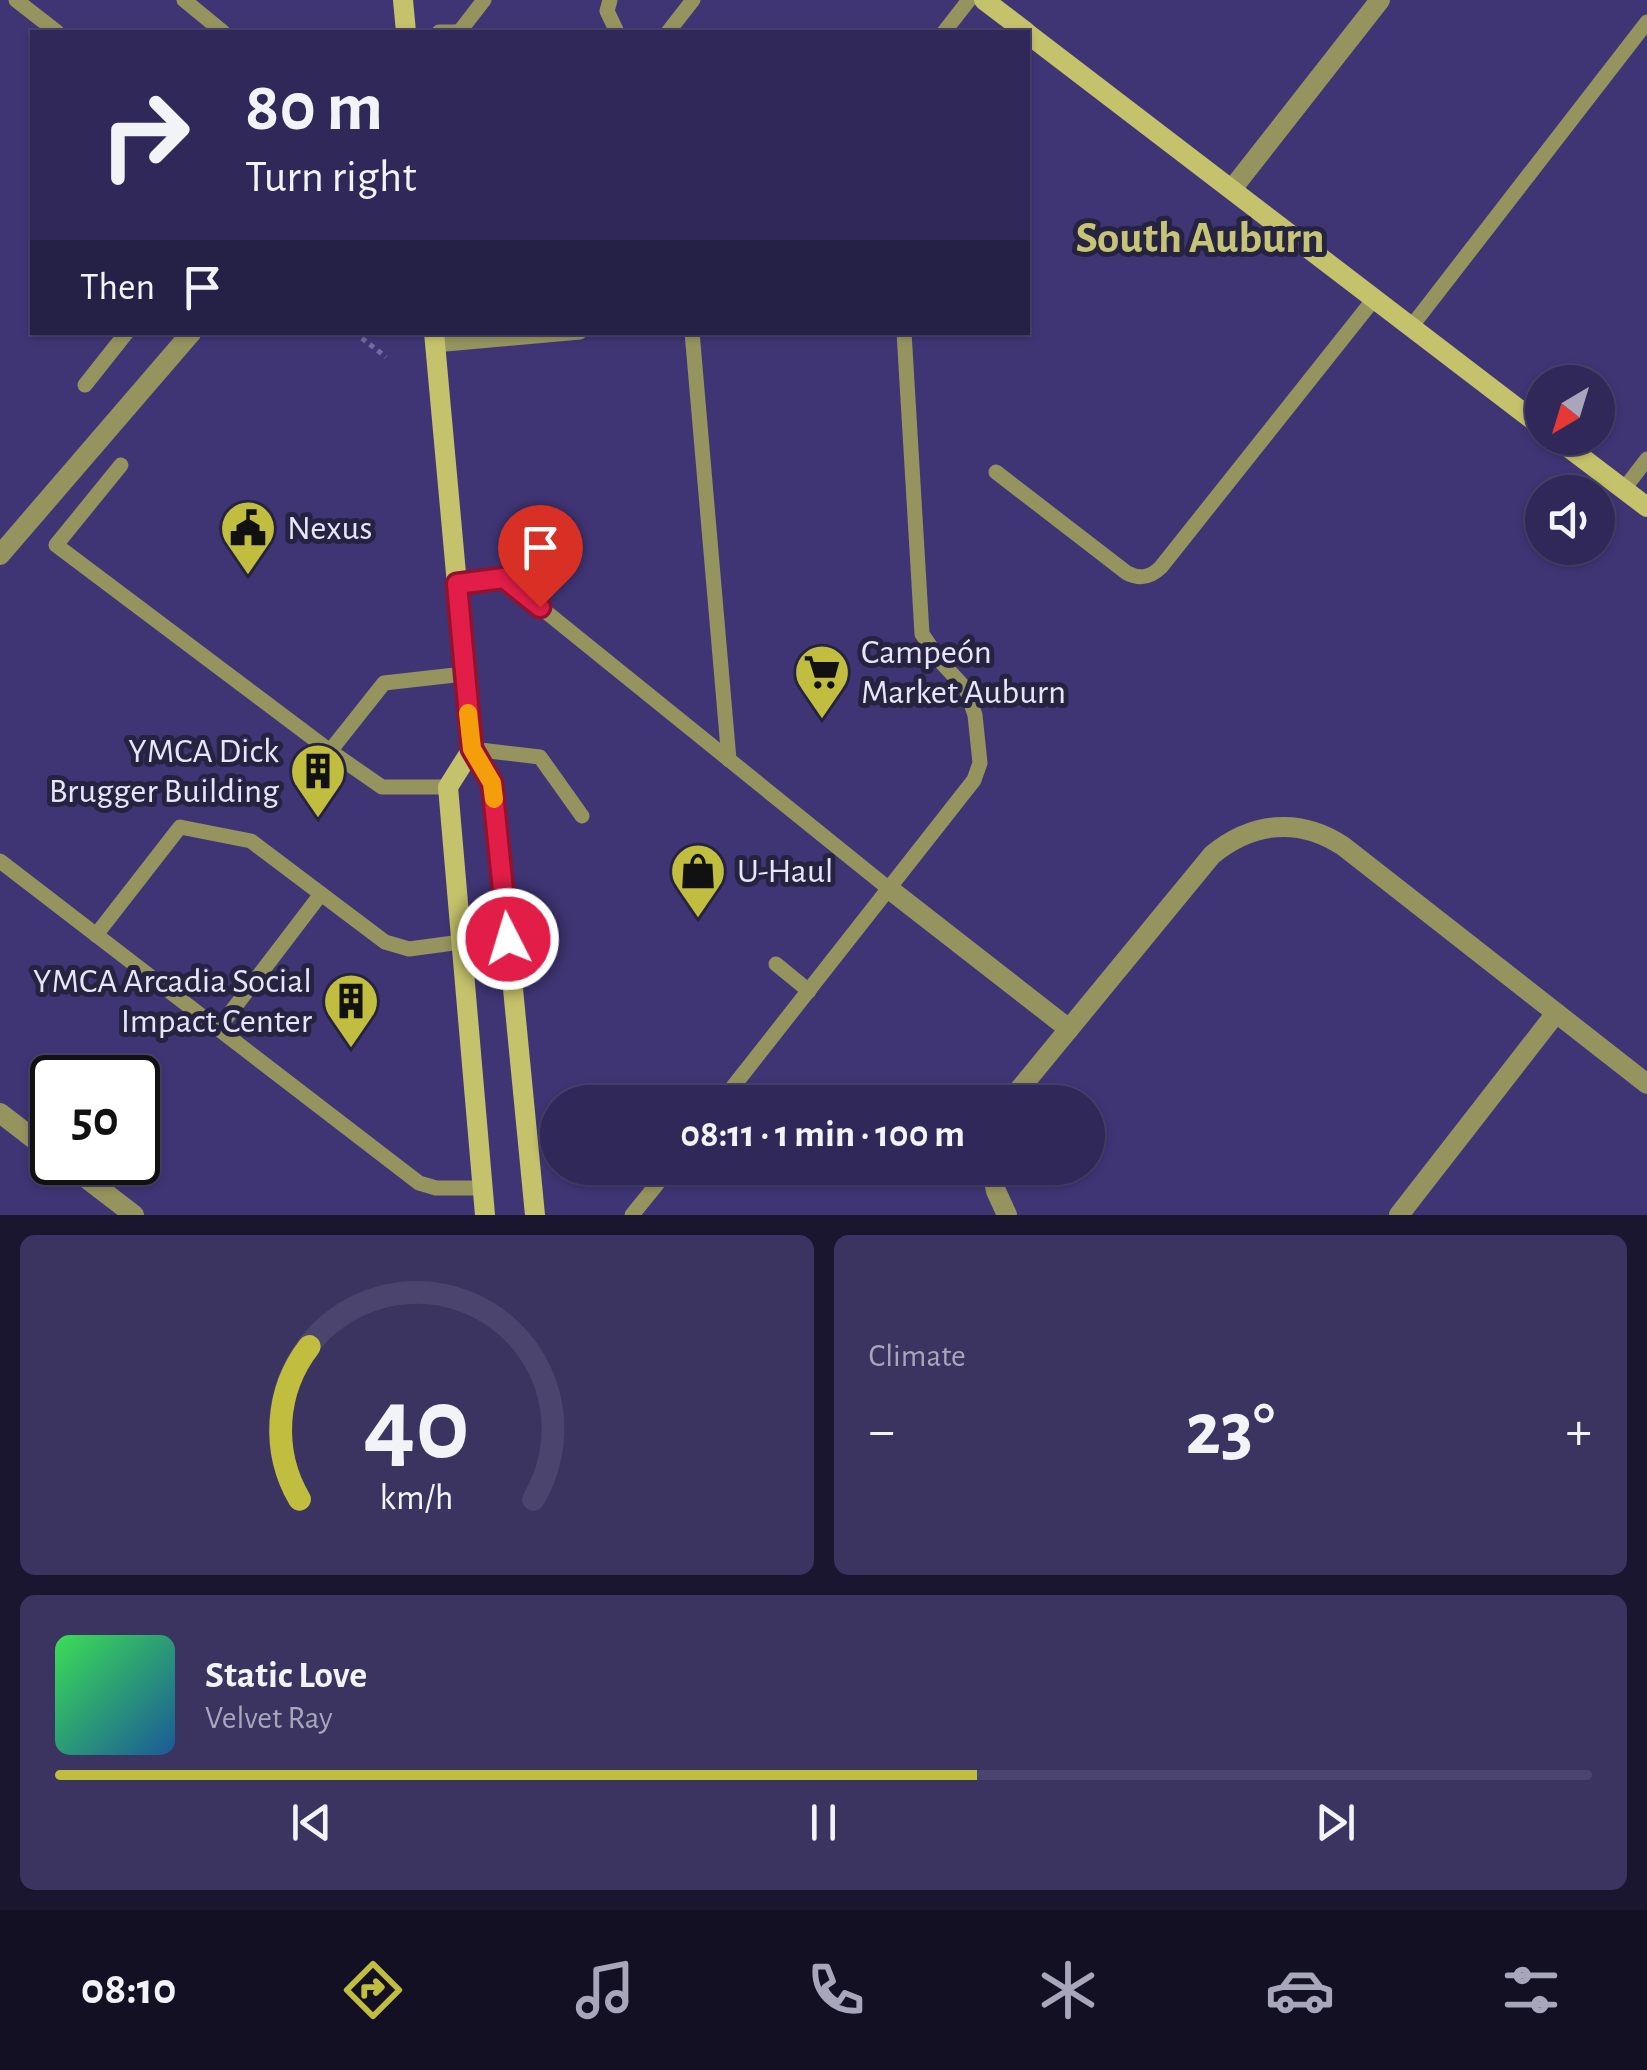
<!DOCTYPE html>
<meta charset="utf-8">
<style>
:root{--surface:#2f2858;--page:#3b3461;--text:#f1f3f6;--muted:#a7a6ba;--line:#4a446e;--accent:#c1bd3f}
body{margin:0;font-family:"Alegreya Sans",sans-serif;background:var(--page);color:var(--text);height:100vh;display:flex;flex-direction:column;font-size:38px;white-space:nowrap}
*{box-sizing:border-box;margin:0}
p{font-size:32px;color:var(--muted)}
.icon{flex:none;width:55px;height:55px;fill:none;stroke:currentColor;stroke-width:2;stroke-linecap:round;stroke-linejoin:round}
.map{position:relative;height:1215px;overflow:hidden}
.drawer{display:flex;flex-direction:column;gap:20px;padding:20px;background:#1a1630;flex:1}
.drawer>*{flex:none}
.guide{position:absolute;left:30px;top:30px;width:1000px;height:305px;border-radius:0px;box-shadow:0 2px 8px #0004,0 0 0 2px var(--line);background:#2f2858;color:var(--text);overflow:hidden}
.needle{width:65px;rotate:218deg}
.fabs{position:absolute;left:1525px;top:365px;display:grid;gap:20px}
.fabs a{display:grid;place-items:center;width:90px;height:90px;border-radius:50%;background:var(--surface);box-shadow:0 2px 8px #0004,0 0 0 2px var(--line);font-size:50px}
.speed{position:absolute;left:30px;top:1055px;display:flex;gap:20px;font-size:50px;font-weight:700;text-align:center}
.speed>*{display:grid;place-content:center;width:130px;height:130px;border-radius:50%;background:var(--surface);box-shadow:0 2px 8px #0004,0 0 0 2px var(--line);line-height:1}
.speed .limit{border:5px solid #111;border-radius:15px;background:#fff;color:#111}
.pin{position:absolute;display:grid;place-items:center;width:85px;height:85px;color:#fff;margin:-102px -42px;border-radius:50% 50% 50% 0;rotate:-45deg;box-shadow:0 0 10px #0007}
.pin .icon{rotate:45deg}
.me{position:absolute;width:110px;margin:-55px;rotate:355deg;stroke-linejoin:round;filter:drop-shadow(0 0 8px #0008)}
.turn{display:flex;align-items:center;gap:35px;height:210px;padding:0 50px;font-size:45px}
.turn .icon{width:130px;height:130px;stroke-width:2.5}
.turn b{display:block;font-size:70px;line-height:85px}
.then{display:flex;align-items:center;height:95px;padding:0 50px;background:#0003;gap:20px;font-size:38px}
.big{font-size:75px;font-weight:700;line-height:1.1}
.drawer .tile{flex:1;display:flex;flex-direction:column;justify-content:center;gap:15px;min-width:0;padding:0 35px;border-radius:15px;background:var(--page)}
.drawer .dial{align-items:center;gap:0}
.dial svg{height:260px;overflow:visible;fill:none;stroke:var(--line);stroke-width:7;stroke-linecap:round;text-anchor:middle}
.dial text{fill:var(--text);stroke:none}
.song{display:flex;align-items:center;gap:30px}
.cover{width:120px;height:120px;border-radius:15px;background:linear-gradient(135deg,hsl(130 70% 55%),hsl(210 70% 35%))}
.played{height:10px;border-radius:5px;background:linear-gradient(90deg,var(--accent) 60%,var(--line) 60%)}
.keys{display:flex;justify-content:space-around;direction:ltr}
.heat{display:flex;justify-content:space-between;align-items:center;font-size:55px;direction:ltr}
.drawer .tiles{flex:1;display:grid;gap:20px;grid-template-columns:1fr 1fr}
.tile:last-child{grid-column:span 2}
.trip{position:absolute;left:540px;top:1085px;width:565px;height:100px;border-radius:50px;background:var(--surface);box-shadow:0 2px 8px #0004,0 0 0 2px var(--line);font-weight:700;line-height:100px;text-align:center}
.menu{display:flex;height:160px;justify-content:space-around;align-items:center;background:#131023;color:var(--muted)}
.menu .icon{width:70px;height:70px}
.menu .on{color:var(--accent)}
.menu b{font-size:45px;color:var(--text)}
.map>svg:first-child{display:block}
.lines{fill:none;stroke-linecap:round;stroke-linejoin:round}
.path{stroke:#726b9e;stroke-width:5;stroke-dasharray:5 5;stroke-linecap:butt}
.lane{stroke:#95945e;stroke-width:15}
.street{stroke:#95945e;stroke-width:20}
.secondary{stroke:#c4c26a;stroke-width:20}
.route-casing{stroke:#92132f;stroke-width:25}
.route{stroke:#e11d48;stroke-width:18}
.slow{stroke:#f59e0b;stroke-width:18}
.labels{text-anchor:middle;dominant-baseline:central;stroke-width:10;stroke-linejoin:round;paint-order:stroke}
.poi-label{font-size:35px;fill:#e6e5fc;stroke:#262340;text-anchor:start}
.district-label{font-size:45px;font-weight:bold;fill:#c6c477;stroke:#262340}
</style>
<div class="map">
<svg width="1647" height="1215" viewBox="0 0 1647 1215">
<rect width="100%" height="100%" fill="#3f3575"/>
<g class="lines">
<path class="path" d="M354,332l32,25"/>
<g class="lane">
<path d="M16,0l41,32"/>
<path d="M184,0l39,32"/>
<path d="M610,0l-3,11 10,21"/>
<path d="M460,31l24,-31"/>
<path d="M439,32h24"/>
<path d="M668,32l25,-32"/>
<path d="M944,32l25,-32"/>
<path d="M1411,327l236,-305"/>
<path d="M692,332l37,428"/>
<path d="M435,345l145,-13"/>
<path d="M85,385l42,-53"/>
<path d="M121,465l-65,80 274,206 52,36h66"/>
<path d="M996,472l131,101c14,7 24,4 34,-6l213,-268"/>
<path d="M1624,489l23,-30"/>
<path d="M457,584l47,-6 384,310"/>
<path d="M472,749l68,8 42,59"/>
<path d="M330,751l54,-68 80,-9"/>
<path d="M0,861l419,322 17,5h47"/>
<path d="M96,935l84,-108 71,14 134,101 24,7 52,-7"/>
<path d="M776,964l33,27"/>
<path d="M218,1029l103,-135"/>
<path d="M721,1102l253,-322 6,-17 -5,-48 -9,-26 -25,-27 -19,-28 -18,-302"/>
<path d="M632,1215l38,-47"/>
</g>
<g class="street">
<path d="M1232,189l148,-189"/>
<path d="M0,555l192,-223"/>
<path d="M888,888l181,141"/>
<path d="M1009,1102l203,-247c40,-33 87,-38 131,-9l304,238"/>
<path d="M0,1113l52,40"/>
<path d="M65,1162l69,53"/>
<path d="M991,1168l5,23 11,24"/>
<path d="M1399,1215l157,-202"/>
</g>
<g class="secondary">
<path d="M403,0l3,32"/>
<path d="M984,0l42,32"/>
<path d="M1028,34l514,393"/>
<path d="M434,332l38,417 21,34 42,432"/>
<path d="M1556,438l91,69"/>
<path d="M472,749l-24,38 37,428"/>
</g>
</g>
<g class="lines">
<g class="route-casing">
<path id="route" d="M508,939l-16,-156 -20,-34 -15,-165 47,-6 36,29"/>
</g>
<use href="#route" class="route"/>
<path class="slow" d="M468,713l4,36 20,34 2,16"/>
</g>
<defs>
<g id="civic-pin" transform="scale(2.875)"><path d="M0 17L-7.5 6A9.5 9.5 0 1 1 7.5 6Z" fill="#c1bd3f" stroke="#262340"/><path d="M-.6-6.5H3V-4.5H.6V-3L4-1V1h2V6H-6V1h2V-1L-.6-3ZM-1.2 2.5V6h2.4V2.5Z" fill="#111"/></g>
<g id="supermarket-pin" transform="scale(2.875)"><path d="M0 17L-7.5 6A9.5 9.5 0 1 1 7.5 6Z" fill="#c1bd3f" stroke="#262340"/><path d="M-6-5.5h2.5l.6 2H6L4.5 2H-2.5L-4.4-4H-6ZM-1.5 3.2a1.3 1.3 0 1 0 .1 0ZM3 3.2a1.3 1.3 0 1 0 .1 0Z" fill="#111"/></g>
<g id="building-pin" transform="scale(2.875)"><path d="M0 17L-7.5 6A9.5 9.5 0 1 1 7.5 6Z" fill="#c1bd3f" stroke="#262340"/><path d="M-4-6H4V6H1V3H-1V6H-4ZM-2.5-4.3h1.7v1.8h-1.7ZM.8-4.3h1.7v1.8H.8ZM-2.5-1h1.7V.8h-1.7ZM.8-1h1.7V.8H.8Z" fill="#111"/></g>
<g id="shop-pin" transform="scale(2.875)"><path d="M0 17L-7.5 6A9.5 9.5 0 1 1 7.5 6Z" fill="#c1bd3f" stroke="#262340"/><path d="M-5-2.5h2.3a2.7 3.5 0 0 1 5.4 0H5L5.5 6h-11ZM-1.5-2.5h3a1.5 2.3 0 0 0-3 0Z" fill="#111"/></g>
</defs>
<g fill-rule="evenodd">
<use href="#civic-pin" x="248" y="528"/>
<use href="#supermarket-pin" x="822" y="672"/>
<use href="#building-pin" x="318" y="771"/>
<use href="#shop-pin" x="698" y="871"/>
<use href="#building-pin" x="351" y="1001"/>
</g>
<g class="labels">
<g class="poi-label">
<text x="287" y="528">Nexus</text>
<text x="861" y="652">Campeón<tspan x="861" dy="40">Market Auburn</tspan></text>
<text x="279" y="751" text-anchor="end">YMCA Dick<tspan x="279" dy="40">Brugger Building</tspan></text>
<text x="737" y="871">U-Haul</text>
<text x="312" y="981" text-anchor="end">YMCA Arcadia Social<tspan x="312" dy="40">Impact Center</tspan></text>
</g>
<g class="district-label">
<text x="1200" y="238">South Auburn</text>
</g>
</g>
</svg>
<div class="fabs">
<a><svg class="needle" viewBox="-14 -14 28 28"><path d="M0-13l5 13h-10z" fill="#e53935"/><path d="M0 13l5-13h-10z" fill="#a7a6ba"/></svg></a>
<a><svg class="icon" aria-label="sound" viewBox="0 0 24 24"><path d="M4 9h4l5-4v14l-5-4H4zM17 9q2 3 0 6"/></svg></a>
</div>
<div class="speed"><div class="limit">50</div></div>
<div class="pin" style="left:540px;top:607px;background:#d93025"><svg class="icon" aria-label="arrive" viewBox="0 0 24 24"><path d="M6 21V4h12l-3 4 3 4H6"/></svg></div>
<svg class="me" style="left:508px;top:939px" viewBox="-20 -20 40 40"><circle r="17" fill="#e11d48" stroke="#fff" stroke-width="3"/><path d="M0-11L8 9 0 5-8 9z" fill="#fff"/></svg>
<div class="trip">08:11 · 1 min · 100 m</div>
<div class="guide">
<div class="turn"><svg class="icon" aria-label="right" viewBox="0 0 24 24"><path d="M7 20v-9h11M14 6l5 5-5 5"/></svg><div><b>80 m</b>Turn right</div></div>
<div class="then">Then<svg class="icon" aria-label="arrive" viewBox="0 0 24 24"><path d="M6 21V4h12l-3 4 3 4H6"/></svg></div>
</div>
</div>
<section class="drawer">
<div class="tiles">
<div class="tile dial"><svg viewBox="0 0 100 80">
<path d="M14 69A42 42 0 1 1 86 69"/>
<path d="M14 69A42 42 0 0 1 17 22" stroke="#c1bd3f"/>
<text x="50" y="56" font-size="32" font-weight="700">40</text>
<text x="50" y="72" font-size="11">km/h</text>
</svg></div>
<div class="tile"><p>Climate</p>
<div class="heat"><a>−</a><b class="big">23°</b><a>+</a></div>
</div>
<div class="tile">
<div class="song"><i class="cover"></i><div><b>Static Love</b><p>Velvet Ray</p></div></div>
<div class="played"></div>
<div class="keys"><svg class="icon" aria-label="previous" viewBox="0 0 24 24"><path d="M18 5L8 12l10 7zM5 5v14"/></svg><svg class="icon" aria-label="pause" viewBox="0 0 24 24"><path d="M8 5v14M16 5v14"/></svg><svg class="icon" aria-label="next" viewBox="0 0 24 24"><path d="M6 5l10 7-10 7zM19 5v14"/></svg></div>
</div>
</div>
</section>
<nav class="menu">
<b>08:10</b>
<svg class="icon on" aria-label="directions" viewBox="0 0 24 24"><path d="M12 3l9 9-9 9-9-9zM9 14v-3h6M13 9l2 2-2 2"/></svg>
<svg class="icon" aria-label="music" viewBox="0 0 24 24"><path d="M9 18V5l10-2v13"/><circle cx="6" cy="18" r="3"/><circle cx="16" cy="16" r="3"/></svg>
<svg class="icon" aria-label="phone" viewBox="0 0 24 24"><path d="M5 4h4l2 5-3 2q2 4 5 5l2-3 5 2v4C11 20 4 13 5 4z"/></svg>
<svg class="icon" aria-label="climate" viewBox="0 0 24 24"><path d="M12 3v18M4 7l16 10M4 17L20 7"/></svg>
<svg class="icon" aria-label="car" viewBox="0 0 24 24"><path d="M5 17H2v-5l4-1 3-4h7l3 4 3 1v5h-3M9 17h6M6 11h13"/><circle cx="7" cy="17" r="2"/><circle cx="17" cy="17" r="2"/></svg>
<svg class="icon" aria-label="filters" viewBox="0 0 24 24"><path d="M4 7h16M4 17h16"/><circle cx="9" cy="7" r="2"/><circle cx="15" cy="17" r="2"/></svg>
</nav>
